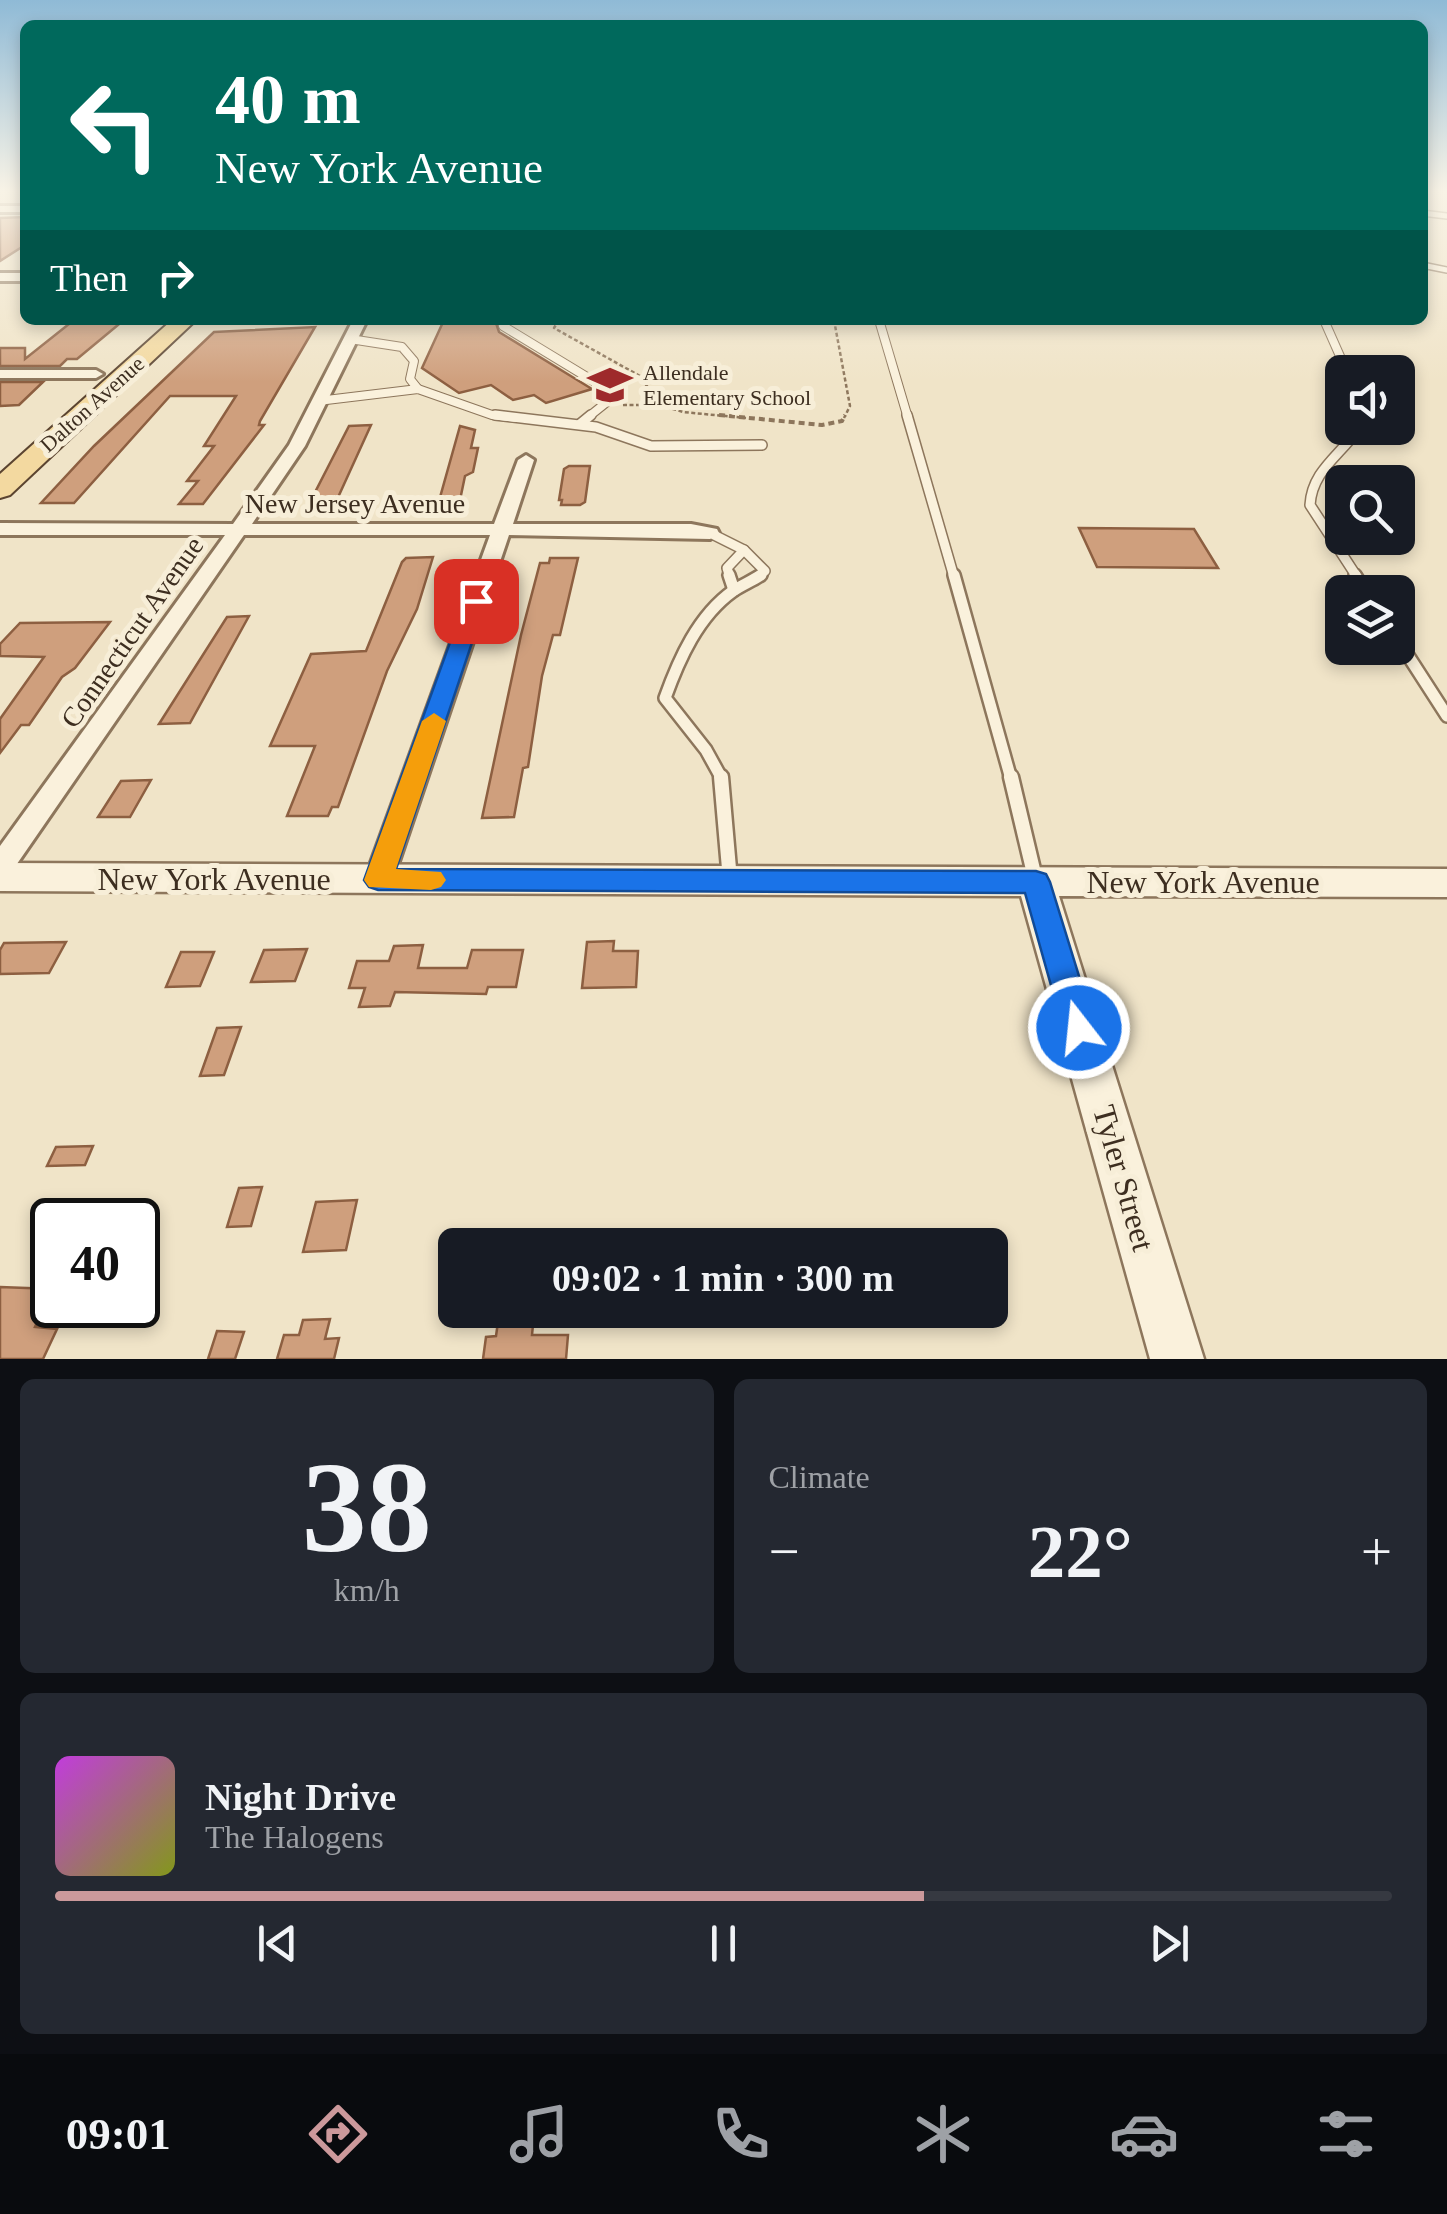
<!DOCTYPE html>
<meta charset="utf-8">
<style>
:root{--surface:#171b24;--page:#242831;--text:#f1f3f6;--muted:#9ea1a6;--line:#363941;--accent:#cc999b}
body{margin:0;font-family:"Times New Roman",serif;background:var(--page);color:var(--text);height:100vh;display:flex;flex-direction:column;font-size:38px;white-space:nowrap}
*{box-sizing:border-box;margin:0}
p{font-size:32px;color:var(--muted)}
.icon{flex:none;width:55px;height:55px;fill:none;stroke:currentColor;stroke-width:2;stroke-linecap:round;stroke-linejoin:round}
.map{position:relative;height:1359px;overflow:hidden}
.panel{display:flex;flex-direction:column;gap:20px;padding:20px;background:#0d0f14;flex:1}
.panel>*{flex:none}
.banner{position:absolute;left:20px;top:20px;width:1408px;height:305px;border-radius:15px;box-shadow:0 5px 15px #0003;background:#00695c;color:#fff;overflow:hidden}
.tools{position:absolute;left:1325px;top:355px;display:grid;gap:20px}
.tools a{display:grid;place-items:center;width:90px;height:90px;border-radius:15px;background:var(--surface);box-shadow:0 5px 15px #0003;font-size:50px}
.speed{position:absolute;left:30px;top:1198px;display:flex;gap:20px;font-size:50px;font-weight:700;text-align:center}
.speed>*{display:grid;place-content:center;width:130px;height:130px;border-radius:50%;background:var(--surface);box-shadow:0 5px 15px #0003;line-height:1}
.speed .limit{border:5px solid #111;border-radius:15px;background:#fff;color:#111}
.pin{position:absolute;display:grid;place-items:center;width:85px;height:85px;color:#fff;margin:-42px;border-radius:20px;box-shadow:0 5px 15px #0006}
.me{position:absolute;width:110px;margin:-55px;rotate:344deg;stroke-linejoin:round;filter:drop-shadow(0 0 8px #0008)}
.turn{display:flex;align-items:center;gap:35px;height:210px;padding:0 30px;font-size:45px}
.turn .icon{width:130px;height:130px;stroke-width:2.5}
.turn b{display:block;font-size:70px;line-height:85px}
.then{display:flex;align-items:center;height:95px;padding:0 30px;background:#0003;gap:20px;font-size:38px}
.big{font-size:75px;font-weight:600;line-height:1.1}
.panel .widget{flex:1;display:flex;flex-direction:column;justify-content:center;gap:15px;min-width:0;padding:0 35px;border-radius:15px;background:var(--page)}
.panel .dial{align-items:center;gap:0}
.dial b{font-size:130px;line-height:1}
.song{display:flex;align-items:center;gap:30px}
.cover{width:120px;height:120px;border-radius:15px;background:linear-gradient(135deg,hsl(290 70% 55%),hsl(70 70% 35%))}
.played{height:10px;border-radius:5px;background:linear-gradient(90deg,var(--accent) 65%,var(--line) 65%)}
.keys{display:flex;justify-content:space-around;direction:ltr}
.heat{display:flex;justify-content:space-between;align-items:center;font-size:55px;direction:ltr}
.panel .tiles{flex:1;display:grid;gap:20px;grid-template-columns:1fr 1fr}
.widget:last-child{grid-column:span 2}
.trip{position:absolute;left:438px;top:1228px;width:570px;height:100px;border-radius:15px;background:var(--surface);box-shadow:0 5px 15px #0003;font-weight:600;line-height:100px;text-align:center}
.tab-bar{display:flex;height:160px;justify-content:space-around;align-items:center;background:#090b0e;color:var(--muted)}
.tab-bar .icon{width:70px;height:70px}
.tab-bar .on{color:var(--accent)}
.tab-bar b{font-size:45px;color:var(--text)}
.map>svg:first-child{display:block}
.building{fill:#cf9f7d;stroke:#8d5f41;stroke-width:2.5}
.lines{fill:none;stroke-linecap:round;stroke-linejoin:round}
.service-far4-casing{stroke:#8d765c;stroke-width:8}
.service-far3-casing{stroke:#8d765c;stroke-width:10}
.service-far2-casing{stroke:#8d765c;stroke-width:12}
.service-far1-casing{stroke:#8d765c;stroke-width:16}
.service-casing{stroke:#8d765c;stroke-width:19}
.minor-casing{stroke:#8d765c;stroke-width:6}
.tertiary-casing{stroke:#8d765c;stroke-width:5}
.primary-casing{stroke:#5b4430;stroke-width:4}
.path-far1{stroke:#8d765c;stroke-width:2.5;stroke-dasharray:4 2.5;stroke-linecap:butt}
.path{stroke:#8d765c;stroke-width:4;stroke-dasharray:6 4;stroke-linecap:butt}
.service-far4{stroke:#faf1dc;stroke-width:5}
.service-far3{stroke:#faf1dc;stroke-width:8}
.service-far2{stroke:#faf1dc;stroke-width:9}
.service-far1{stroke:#faf1dc;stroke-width:11}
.service{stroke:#faf1dc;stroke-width:14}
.minor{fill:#faf1dc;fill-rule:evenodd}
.tertiary{fill:#faf1dc;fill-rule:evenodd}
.primary{fill:#f3d9a0;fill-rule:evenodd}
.route{fill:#1a73e8;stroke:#114b97;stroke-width:2.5}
.slow{fill:#f59e0b}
.labels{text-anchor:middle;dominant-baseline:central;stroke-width:10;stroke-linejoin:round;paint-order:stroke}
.far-poi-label{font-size:22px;fill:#3d2e20;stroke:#f7eed8;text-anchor:start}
.far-street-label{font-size:22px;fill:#3d2e20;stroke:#f7eed8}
.street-label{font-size:28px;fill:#3d2e20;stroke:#f7eed8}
.near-street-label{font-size:32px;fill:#3d2e20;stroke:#f7eed8}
</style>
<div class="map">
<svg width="1447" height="1359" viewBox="0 0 1447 1359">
<rect width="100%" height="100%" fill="#f0e4c8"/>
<g class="building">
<path d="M25,217v28l-25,16v-43z"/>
<path d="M74,320h50l-47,39h-10l-7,7h-60v-18h25v11z"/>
<path d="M444,320h51l4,12 93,57 -46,14 -12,-8 -21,5 -22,-15 -32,8 -37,-25z"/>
<path d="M315,327l-55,94 -1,4h5l-61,79h-24l19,-23h-11l27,-35h-10l32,-50h-66l-96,107h-33l53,-57 120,-114z"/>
<path d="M0,382h43l-24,23 -19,1z"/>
<path d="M371,425l-36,79h-26l40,-78z"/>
<path d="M460,426l15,4 -4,18h7l-5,24 -8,4 -5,24 -21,1z"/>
<path d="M569,466h21l-5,36 -5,3h-19l1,-5h-3l5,-31z"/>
<path d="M1079,528l115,1 24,39 -121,-1z"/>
<path d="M433,557l-16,52 -30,62 -49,136h-6l-4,9h-41l28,-70h-45l41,-92 55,-3 36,-89 4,-4z"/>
<path d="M550,558h28l-18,77h-7l-11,41 -14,91 -5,1 -9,49 -32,1 39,-183 19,-72h9z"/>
<path d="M249,616l-59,107 -31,1 68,-107z"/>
<path d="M110,622l-35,46 -13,9 -33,48h-8l-21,28v-34l44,-62 -44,-1v-12l20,-21z"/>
<path d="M151,780l-21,37h-32l23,-36z"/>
<path d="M614,941l-1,10h25l-2,36 -54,1 5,-46z"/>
<path d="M66,942l-17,31 -49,1v-24l4,-7z"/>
<path d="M423,945l-5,23h49l5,-18h51l-7,37h-28l-2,7 -91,-2 -5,14 -31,1 6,-19h-16l8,-27h32l5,-15z"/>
<path d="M307,949l-12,32 -44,1 13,-32z"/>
<path d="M181,952h33l-14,34 -34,1z"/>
<path d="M241,1027l-17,48 -24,1 17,-48z"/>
<path d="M93,1146l-8,19 -38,1 9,-19z"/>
<path d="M262,1187l-11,39 -24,1 12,-39z"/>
<path d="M357,1200l-11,50 -43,2 13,-50z"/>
<path d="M0,1287l52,2 -17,38 22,2 -14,30h-43z"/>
<path d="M499,1315h35l-2,20h36l-2,24h-83l3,-22 10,-1z"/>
<path d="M330,1319l-5,20 14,-1 -5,21h-57l7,-24h15l4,-15z"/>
<path d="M217,1331l27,1 -9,27h-27z"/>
</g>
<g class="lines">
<g class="service-far4-casing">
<g id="service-far4">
<path d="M1422,213l25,3"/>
<path d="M1422,265l25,5"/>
</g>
</g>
<g class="service-far3-casing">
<g id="service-far3">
<path d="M502,320l1,6 102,62 2,14 -20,16"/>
<path d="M879,320l29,98"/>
<path d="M1324,320l23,52"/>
<path d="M350,339l52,8 12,14 -4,18 8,10"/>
<path d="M318,401l100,-12 74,26 25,3"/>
</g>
</g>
<g class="service-far2-casing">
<g id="service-far2">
<path d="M495,415l101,12 55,19 111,-1"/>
<path d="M907,415l47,162"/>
<path d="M580,424l11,-9"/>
<path d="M710,533l34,17 21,21 -8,6"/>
<path d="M730,577l-3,-9 17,-18"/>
<path d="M1357,577l-47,-72c2,-35 31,-50 49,-77"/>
</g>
</g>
<g class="service-far1-casing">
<g id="service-far1">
<path d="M729,575l5,15"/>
<path d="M954,575l57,204"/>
<path d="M1355,575l11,17"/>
<path d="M1398,640l49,76"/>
<path d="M722,779l-16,-29 -41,-52c14,-39 33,-82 68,-107 9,-6 19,-10 28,-16"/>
</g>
</g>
<g class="service-casing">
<g id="service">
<path d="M721,777l9,103"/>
<path d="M1011,777l25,105"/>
</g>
</g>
<g class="minor-casing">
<g id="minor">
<rect x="0" y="206" width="25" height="6"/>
<rect x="0" y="273" width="25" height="8"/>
<path d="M353,320h14l-62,126 -53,78h242l24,-64 8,-5 8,5 -21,64h178l26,5 2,4 -9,6 -201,-4 -116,344 -4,8 -10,3 -10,-3 -4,-8 125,-344h-246l-234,339 -10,4v-32l225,-311h-225v-12l233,1 56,-79z"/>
<path d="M0,370h96l7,4 -7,4h-96z"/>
</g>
</g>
<g class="tertiary-casing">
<path id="tertiary" d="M0,863l1447,6v28l-388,-1 145,463h-54l-129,-463 -1021,-5z"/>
</g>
<g class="primary-casing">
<path id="primary" d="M172,320h24l-186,175 -10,3v-24z"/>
</g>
<g class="path-far1">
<path d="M559,320l-5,8 86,48 20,29 23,7 63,6"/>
<path d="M834,320l16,86 -6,12"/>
<path d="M623,405h37"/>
</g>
<path class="path" d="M719,415l103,10 20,-4 3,-6"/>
<use href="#service-far4" class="service-far4"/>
<use href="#service-far3" class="service-far3"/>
<use href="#service-far2" class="service-far2"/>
<use href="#service-far1" class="service-far1"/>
<use href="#service" class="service"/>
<use href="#minor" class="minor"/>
<use href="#tertiary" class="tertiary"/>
<use href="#primary" class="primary"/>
</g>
<linearGradient id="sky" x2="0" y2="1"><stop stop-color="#8fbad6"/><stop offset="0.5" stop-color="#f8f3e6"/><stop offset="1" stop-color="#f8f3e6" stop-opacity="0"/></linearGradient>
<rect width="1447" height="382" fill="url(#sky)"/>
<path class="route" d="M476,595l10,6 -90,268 640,2 10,3 4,8 45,146 -4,11 -12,4 -11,-4 -5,-11 -38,-135 -647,-3 -9,-3 -5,-7 101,-279z"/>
<path class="slow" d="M434,713l12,8 -50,148 45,3 5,8 -5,7 -10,3 -62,-3 -5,-7 58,-159z"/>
<defs>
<g id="school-bare" transform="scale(3.45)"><path d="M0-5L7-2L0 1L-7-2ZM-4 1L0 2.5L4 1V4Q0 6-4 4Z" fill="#9e2a2b" stroke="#f7eed8" stroke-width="2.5" paint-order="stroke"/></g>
</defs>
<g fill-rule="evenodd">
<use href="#school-bare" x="610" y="385"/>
</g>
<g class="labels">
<g class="far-poi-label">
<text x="643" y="372">Allendale<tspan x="643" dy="25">Elementary School</tspan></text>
</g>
<g class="far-street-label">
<text transform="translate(92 404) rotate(-42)">Dalton Avenue</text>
</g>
<g class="street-label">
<text x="355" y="503">New Jersey Avenue</text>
<text transform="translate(132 632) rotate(-55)">Connecticut Avenue</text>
</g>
<g class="near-street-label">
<text x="214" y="879">New York Avenue</text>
<text x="1203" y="882">New York Avenue</text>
<text transform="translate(1124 1178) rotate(74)">Tyler Street</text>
</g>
</g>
</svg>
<div class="tools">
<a><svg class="icon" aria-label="sound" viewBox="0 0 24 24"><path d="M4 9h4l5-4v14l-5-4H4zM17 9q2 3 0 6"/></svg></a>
<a><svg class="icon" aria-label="search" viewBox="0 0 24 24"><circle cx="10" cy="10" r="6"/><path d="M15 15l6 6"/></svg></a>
<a><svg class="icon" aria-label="layers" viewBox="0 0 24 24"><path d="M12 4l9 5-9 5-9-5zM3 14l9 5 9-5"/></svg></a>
</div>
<div class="speed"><div class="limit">40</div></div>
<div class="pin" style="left:476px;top:601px;background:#d93025"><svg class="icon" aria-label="arrive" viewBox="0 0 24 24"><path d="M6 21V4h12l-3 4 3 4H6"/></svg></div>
<svg class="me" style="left:1079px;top:1028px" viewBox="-20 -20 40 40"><circle r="17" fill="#1a73e8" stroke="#fff" stroke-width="3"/><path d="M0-11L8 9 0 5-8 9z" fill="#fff"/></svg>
<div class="trip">09:02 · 1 min · 300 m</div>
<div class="banner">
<div class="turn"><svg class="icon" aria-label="left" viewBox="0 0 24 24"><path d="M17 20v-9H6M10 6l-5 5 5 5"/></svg><div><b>40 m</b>New York Avenue</div></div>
<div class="then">Then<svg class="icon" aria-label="right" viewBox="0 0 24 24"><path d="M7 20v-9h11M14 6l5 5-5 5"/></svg></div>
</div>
</div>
<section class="panel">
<div class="tiles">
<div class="widget dial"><b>38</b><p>km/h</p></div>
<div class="widget"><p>Climate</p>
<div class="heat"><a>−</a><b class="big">22°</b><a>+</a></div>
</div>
<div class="widget">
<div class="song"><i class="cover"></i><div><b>Night Drive</b><p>The Halogens</p></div></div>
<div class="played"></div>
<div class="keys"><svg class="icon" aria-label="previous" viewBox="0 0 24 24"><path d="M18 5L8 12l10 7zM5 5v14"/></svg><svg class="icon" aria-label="pause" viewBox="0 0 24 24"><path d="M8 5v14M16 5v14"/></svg><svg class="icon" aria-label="next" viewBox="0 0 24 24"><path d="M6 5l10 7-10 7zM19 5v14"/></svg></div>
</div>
</div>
</section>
<nav class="tab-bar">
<b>09:01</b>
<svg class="icon on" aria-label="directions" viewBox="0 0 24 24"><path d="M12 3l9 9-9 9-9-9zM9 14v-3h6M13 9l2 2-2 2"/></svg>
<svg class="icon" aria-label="music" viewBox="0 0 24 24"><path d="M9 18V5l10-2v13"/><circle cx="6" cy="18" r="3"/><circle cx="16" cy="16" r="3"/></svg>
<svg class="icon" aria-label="phone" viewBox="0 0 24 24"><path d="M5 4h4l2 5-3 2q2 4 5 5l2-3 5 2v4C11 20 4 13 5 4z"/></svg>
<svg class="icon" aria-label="climate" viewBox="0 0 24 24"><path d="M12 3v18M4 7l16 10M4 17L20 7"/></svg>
<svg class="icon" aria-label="car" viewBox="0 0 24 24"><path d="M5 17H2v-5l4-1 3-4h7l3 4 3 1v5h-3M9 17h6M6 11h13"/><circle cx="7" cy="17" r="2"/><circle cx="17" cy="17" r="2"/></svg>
<svg class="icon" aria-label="filters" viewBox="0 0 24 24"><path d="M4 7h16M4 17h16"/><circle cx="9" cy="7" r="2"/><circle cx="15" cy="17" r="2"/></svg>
</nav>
